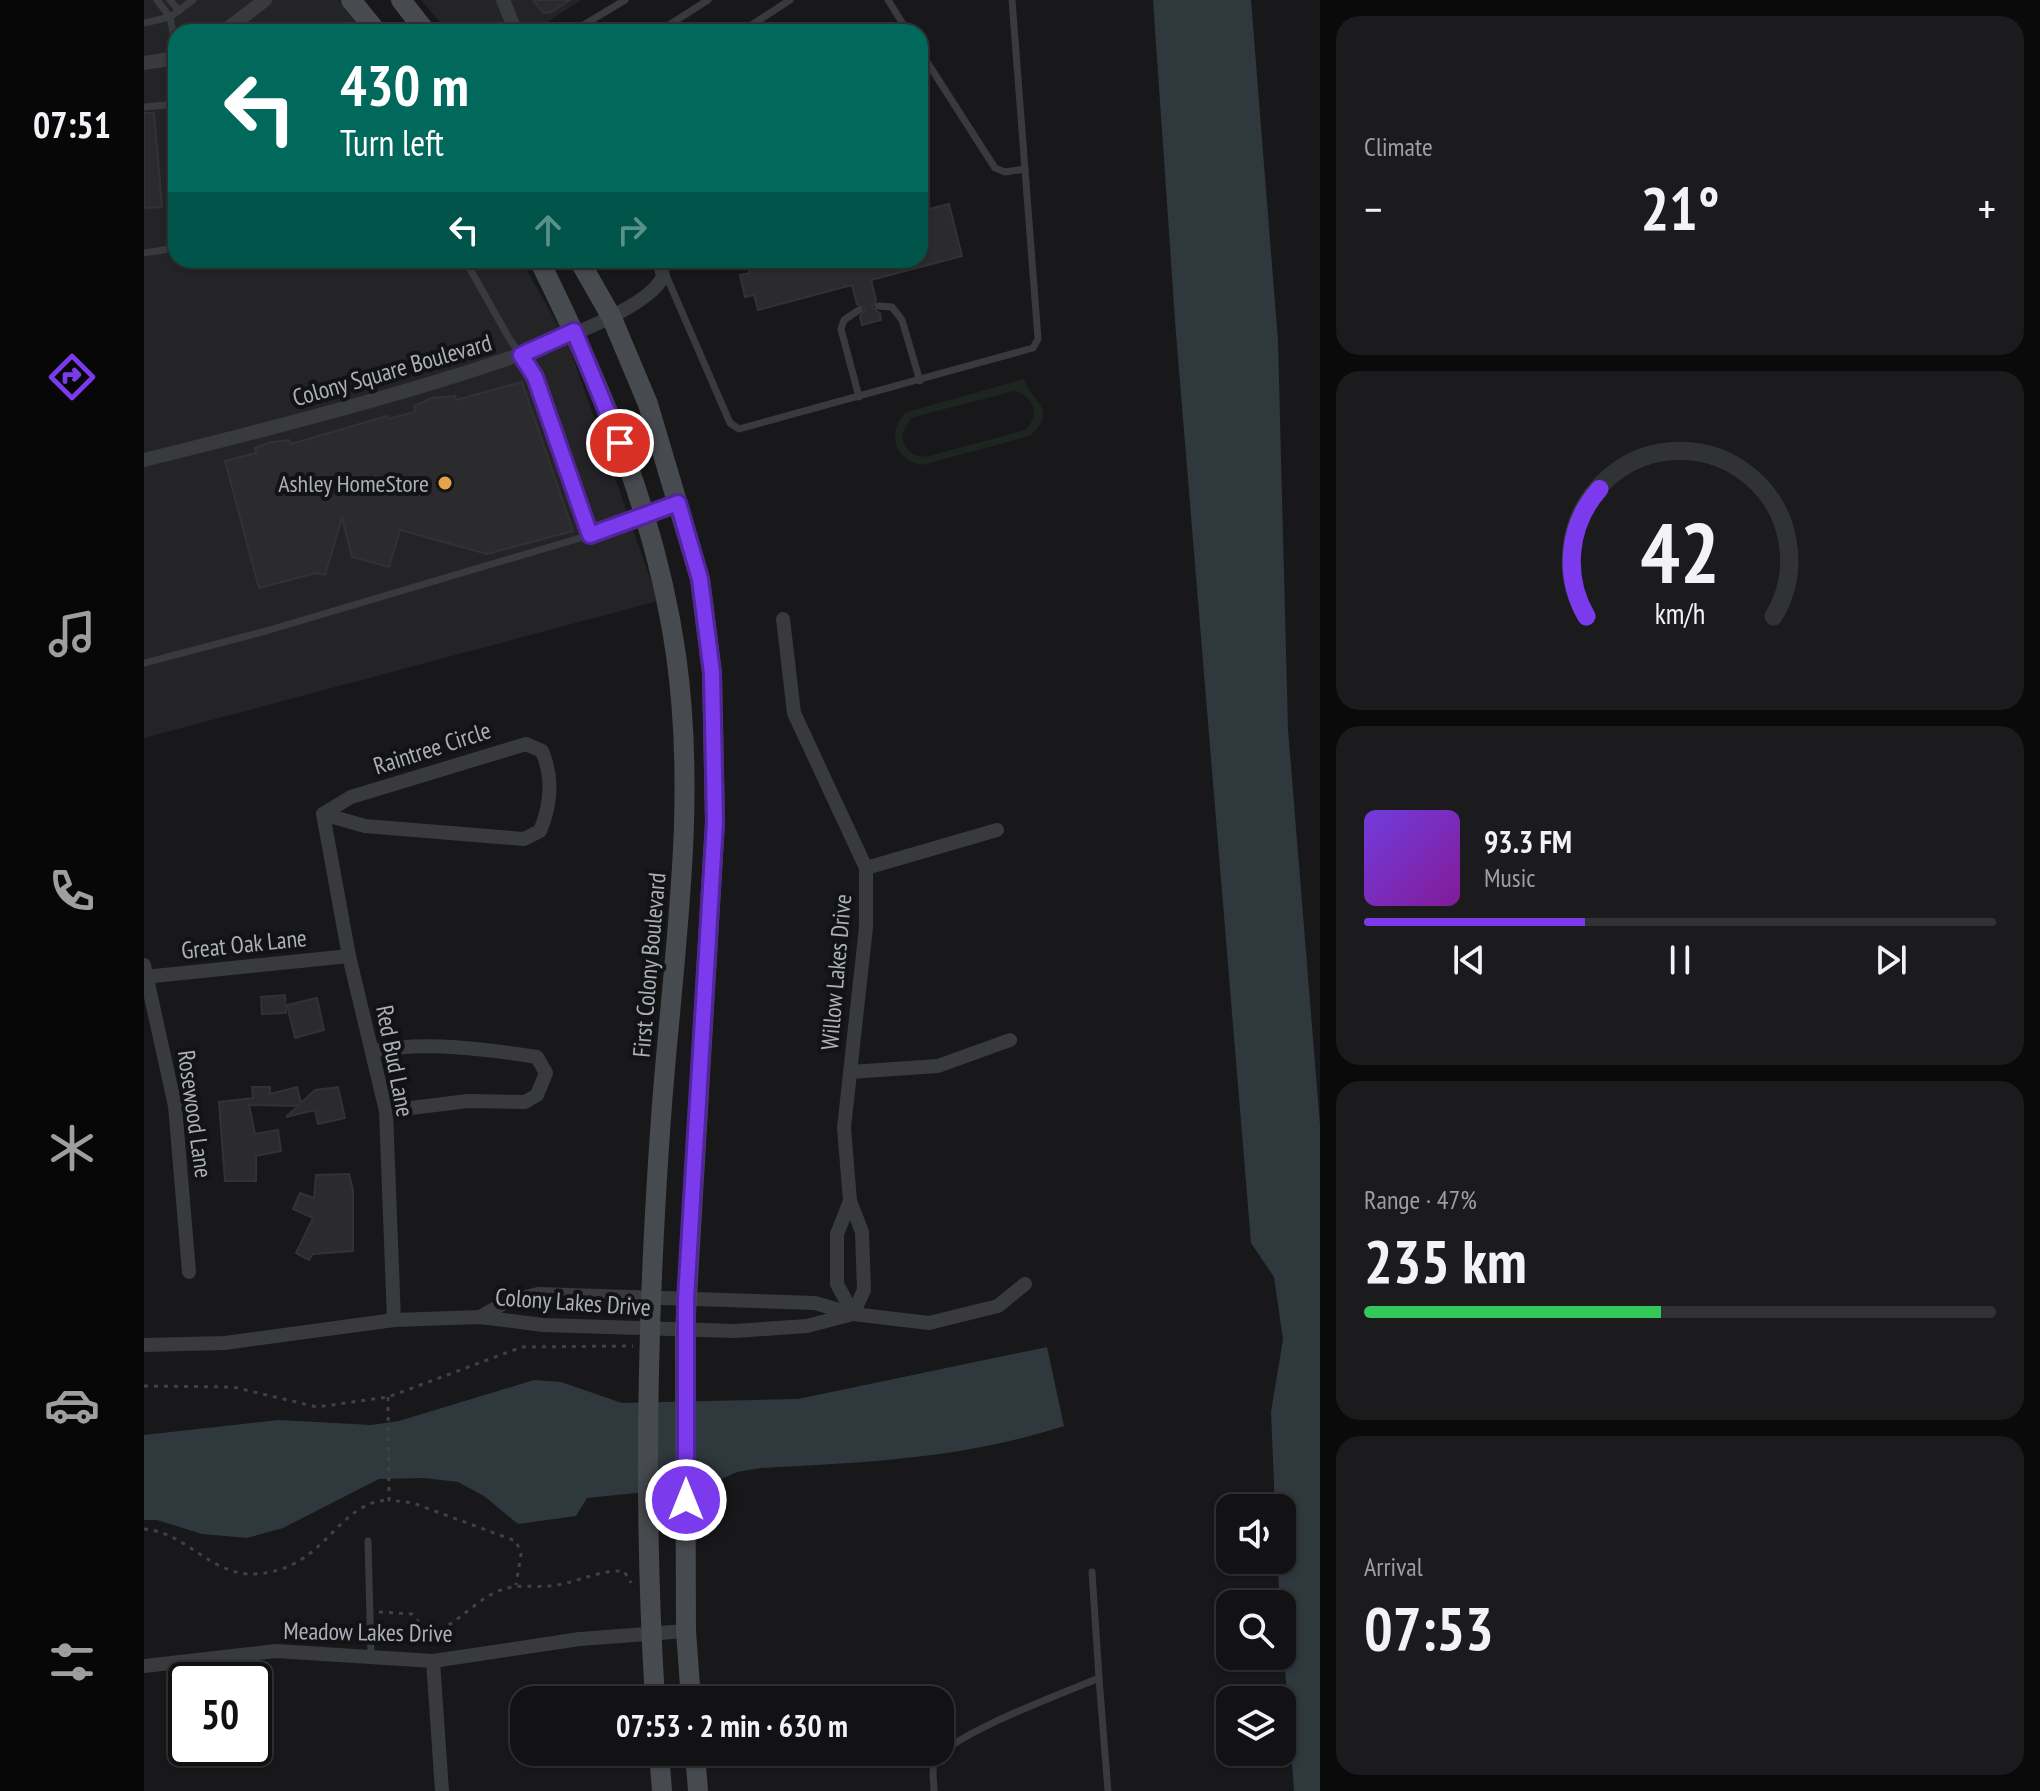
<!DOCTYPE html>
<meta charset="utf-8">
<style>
:root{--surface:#121214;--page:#1b1b1d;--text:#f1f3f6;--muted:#9c9ea0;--line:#313234;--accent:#7c3aed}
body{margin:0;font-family:"PT Sans Narrow",sans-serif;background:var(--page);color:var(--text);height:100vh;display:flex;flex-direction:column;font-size:30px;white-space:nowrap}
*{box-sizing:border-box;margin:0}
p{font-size:26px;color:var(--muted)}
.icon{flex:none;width:44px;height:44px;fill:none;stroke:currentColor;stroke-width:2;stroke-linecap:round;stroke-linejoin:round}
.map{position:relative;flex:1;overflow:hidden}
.sheet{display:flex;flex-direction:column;gap:16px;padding:16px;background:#0a0a0b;width:720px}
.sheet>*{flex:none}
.banner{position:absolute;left:24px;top:24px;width:760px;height:244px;border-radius:24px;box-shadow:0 2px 6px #0004,0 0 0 2px var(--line);background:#00695c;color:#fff;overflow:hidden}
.controls{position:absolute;left:1072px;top:1494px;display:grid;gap:16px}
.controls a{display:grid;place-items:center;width:80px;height:80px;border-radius:16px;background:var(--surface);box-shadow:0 2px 6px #0004,0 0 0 2px var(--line);font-size:40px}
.speed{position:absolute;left:24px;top:1662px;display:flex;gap:16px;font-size:40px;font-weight:700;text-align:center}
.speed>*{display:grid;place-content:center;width:104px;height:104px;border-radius:50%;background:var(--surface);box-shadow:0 2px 6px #0004,0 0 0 2px var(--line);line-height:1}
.speed .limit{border:4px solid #111;border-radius:12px;background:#fff;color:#111}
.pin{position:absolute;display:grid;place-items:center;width:68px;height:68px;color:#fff;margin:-34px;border:4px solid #fff;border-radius:50%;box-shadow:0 2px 8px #0007}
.me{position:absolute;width:88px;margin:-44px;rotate:0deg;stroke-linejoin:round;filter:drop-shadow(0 0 6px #0008)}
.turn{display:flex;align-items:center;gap:28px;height:168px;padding:0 40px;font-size:36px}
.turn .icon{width:104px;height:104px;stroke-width:2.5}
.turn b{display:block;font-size:56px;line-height:68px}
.lanes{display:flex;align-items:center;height:76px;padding:0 40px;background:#0003;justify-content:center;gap:40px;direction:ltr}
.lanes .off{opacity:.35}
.big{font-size:60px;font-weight:700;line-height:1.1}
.sheet .widget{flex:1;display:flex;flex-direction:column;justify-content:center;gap:12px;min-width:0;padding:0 28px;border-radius:24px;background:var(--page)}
.sheet .dial{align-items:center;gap:0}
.dial svg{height:208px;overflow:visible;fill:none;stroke:var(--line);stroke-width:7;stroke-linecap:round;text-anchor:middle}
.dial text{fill:var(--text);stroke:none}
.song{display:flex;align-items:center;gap:24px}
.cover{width:96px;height:96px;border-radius:12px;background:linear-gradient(135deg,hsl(260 70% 55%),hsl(290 70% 35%))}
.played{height:8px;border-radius:4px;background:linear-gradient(90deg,var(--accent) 35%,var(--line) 35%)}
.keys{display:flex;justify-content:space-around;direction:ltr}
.heat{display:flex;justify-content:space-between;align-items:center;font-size:44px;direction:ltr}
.charge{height:12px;border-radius:6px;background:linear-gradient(90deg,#34c759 47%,var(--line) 0)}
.trip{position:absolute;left:366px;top:1686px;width:444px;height:80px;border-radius:24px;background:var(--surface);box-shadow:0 2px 6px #0004,0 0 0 2px var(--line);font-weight:700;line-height:80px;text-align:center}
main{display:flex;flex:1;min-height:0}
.menu{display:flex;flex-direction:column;width:144px;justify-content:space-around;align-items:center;background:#070708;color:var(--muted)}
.menu .icon{width:56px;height:56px}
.menu .active{color:var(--accent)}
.menu b{font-size:36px;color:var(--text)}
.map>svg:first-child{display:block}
.built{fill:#242427}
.green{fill:#1e241f;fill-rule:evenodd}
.water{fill:#2f383d}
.building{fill:#2b2b2e;stroke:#323236;stroke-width:2}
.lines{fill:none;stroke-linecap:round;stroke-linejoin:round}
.path{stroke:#3f4145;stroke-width:3;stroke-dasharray:4 6;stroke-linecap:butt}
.service{stroke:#393a3e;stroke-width:7}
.minor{stroke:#393a3e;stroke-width:14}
.secondary{stroke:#474a4e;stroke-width:20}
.route-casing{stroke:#51269a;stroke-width:20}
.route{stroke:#7c3aed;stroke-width:14}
.poi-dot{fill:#e3a346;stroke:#131315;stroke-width:3}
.labels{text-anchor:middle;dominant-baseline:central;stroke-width:8;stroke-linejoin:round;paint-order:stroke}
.street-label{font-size:24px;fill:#abb0b8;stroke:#131315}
.poi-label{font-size:24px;fill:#abb0b8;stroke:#131315;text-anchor:end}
</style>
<main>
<nav class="menu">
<b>07:51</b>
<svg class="icon active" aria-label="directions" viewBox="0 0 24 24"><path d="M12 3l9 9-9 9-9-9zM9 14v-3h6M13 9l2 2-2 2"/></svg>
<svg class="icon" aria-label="music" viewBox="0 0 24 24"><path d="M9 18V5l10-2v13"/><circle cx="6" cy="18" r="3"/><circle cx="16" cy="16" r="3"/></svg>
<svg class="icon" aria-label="phone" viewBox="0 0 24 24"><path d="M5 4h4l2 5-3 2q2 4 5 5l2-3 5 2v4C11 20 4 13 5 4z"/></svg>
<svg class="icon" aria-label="climate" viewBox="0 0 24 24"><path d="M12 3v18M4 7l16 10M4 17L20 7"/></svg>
<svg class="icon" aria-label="car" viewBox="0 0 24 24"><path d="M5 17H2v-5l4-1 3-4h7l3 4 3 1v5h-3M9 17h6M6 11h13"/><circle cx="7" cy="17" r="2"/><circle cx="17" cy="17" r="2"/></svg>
<svg class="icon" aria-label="filters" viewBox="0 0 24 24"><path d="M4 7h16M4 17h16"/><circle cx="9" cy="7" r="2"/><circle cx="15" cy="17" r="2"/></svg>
</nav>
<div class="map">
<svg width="1176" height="1791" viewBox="0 0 1176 1791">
<rect width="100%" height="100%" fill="#18181a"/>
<g class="built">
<path d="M0,0h195l25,32h-188v228h345l47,83 90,258 -514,137z"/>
<path d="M277,0h160l-49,32h-83z"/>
</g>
<path class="green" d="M880,379c6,22 36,29 6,57l-108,29c-28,-5 -36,-34 -15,-53zM870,391c20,4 27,24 11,39l-96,26c-15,3 -25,-6 -27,-21l9,-17z"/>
<g class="water">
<path d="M1009,0h98l27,341 10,388 32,396v666h-26l-17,-231h5v-52h-7l-4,-96 12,-73 -9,-62 -23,-34 -75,-909z"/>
<path d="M903,1347l17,79c-104,33 -195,36 -303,42l-24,4 -31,14 -119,12 -11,18 -58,8 -34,-28 -26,-14 -34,-4 -45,1 -96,49 -36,10 -45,-4 -45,-14h-13v-85l135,-15 92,5 28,-4 135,-41 27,2 61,21 176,-4z"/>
</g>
<g class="building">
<path d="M389,0h37l-19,12 -8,1z"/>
<path d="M0,113h10l8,94 -18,1z"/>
<path d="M805,204l13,52 -91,24 5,20 -4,8 8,5 1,7 -19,5 -2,-8 5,-8 -8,-5 -5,-19 -94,25 -4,-15 -9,2 -5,-22 10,-2 -4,-13h174v-49z"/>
<path d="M378,382l51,149 -86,23 -87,-24 -11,37 -37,-10 -10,-39 -17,57 -9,-2 -57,15 -34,-127 31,-8 -1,-5 16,-6 18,-2 2,4 96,-28 1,3 27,-7 -1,-6 18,-8 23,-2 1,4z"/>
<path d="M141,995l1,18 -24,1 -1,-17z"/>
<path d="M173,998l7,32 -29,8 -8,-33z"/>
<path d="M108,1087h18v7l27,-7 4,16 14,-13 23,-3 7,31 -27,6 -3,-14 -29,7 12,-11 -49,-1 6,29 23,-4 3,21 -25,5v25h-31l-6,-79 34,-4z"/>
<path d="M205,1174l4,16v61l-40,3 -4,6 -13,-7 17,-35 -20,-9 7,-16 14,5 2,-23z"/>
</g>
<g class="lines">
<g class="path">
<path d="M0,1386l89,1 84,20 71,-10 134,-50 111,-1"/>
<path d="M244,1397l1,103 24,3 103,38 5,13 -5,31"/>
<path d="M0,1529c42,3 67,47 111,45 72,-4 80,-72 134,-74"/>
<path d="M235,1612l33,2 14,17 7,2c25,-10 40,-30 63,-41 20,-10 40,-3 61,-7 24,-4 42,-15 67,-14l7,12"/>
</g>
<g class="service">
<path d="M13,0l13,17 6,31"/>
<path d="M26,0l9,11"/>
<path d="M744,0l20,32"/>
<path d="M0,23l26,-6 23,-17"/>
<path d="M428,32l53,-32"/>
<path d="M514,32l50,-32"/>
<path d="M597,32l49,-32"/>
<path d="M776,51l75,117 10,4 20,-3"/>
<path d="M31,105l1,28"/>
<path d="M0,107l32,-3"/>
<path d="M0,253l32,-5"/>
<path d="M321,260l44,78 26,39 55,158"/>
<path d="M521,273l65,150 9,6 294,-81 5,-9 -26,-339"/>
<path d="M734,306l14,1 10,13 18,61"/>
<path d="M715,310l-15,10 -3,9 18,68"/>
<path d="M0,663l122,-32 378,-112"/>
<path d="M224,1541l3,116"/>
<path d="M955,1678l9,113"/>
<path d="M790,1791c0,-9 -3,-22 1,-30 16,-27 131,-69 164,-83l-7,-106"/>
</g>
<g class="minor">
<path d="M359,0l13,32"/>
<path d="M79,32l42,-32"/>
<path d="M0,63l32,-5"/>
<path d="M0,460c82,-21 494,-117 519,-184l-4,-16"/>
<path d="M639,619l11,94 72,155v59l-22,201 6,73 12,31 2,58 -11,24"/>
<path d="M382,744l16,7c11,26 9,54 -2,80l-16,8 -159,-13 -42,-12 28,-17z"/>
<path d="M179,814l26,142 37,155 8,209"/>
<path d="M722,868l131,-38"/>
<path d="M0,965l31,141 14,166"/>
<path d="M0,977l205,-21"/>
<path d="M230,1051c51,-10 112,-2 163,6l9,16 -9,22 -12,7 -57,-1 -82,10"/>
<path d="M706,1072l88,-6 72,-26"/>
<path d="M706,1201l-13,33v50l16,30"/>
<path d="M336,1317l26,-15 32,-8 277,9 38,11 76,9 69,-17 27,-22"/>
<path d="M0,1345l81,-2 169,-23 86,-3 63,8 192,6 72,-5 46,-12"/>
<path d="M289,1661l9,130"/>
<path d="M0,1666l132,-15 157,10 147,-22 106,-8"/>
</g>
<g class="secondary">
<path d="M207,0l26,32"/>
<path d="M257,0l25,32"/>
<path d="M395,260c62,125 117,255 137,395 22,156 -4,308 -15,463 -14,194 -18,388 -6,582"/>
<path d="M435,260l32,56 37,88 52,175 12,94 3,149 -30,508 1,301 5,69"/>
<path d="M515,1752l3,39"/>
<path d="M551,1752l3,39"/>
</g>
</g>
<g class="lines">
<g class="route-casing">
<path id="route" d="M476,443l-46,-112 -53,24 14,22 55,158 88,-32 22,76 12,94 3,149 -29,477v201"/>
</g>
<use href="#route" class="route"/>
</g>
<circle class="poi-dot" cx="301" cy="483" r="8"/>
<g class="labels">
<g class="street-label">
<text transform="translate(248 370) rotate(-16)">Colony Square Boulevard</text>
<text transform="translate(288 748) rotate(-18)">Raintree Circle</text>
<text transform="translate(100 944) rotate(-6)">Great Oak Lane</text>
<text transform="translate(505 965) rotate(-85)">First Colony Boulevard</text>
<text transform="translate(692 972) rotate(-85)">Willow Lakes Drive</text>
<text transform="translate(251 1061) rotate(79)">Red Bud Lane</text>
<text transform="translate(51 1114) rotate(82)">Rosewood Lane</text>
<text transform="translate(429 1302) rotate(4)">Colony Lakes Drive</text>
<text transform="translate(224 1632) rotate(1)">Meadow Lakes Drive</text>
</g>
<g class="poi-label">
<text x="285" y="483">Ashley HomeStore</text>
</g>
</g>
</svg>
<div class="controls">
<a><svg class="icon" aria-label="sound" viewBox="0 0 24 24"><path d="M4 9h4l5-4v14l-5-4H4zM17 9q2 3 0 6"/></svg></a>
<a><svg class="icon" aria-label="search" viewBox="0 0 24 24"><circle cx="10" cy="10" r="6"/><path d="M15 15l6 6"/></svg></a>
<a><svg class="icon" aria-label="layers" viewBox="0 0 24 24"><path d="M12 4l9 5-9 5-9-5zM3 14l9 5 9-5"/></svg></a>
</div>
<div class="speed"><div class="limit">50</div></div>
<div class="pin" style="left:476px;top:443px;background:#d93025"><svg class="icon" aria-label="arrive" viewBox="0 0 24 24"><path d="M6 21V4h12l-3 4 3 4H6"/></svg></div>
<svg class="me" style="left:542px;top:1500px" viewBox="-20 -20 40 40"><circle r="17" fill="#7c3aed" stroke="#fff" stroke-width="3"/><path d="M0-11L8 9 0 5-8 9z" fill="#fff"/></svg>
<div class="trip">07:53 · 2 min · 630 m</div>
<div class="banner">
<div class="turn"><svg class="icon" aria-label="left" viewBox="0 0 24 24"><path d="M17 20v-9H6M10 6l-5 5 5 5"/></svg><div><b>430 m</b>Turn left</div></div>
<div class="lanes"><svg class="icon" aria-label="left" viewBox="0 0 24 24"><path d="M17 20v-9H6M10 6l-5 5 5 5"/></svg><svg class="icon off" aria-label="ahead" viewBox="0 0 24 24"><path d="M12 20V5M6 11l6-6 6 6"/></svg><svg class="icon off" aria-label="right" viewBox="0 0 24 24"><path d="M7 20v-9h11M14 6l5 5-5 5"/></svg></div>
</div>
</div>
<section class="sheet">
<div class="widget"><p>Climate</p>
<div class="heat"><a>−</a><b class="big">21°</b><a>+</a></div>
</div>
<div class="widget dial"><svg viewBox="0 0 100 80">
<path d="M14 69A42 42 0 1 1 86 69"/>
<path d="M14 69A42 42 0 0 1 19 20" stroke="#7c3aed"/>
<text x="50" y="56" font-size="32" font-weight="700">42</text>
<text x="50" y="72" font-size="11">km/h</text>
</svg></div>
<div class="widget">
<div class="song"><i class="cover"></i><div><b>93.3 FM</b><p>Music</p></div></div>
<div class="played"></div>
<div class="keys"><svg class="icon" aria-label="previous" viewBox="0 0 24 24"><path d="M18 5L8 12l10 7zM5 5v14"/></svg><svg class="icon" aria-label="pause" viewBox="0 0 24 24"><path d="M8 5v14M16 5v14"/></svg><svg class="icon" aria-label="next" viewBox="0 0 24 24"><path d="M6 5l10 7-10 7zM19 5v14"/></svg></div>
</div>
<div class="widget"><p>Range · 47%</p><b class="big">235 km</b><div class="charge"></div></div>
<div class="widget"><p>Arrival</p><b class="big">07:53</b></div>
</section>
</main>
